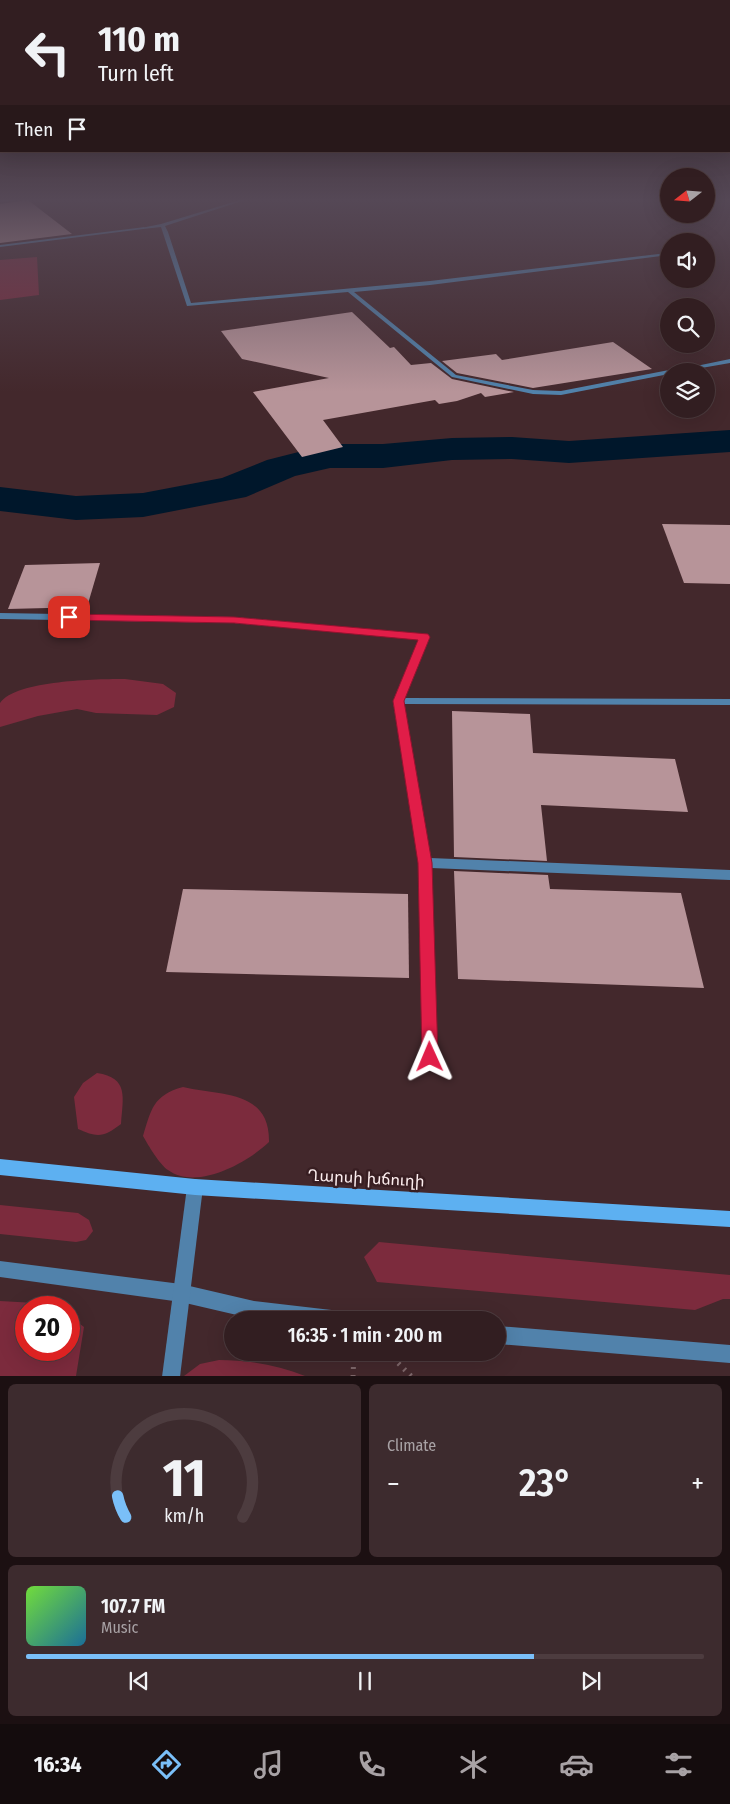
<!DOCTYPE html>
<meta charset="utf-8">
<style>
:root{--surface:#321e21;--page:#3d2b2e;--text:#f1f3f6;--muted:#a8a2a5;--line:#4d3c3f;--accent:#7abff8}
body{margin:0;font-family:"Fira Sans Condensed","Noto Sans Armenian",sans-serif;background:var(--page);color:var(--text);height:100vh;display:flex;flex-direction:column;font-size:19px;white-space:nowrap}
*{box-sizing:border-box;margin:0}
p{font-size:16px;color:var(--muted)}
.icon{flex:none;width:28px;height:28px;fill:none;stroke:currentColor;stroke-width:2;stroke-linecap:round;stroke-linejoin:round}
.map{position:relative;height:1376px;overflow:hidden}
.sheet{display:flex;flex-direction:column;gap:8px;padding:8px;background:#1c1012;flex:1}
.sheet>*{flex:none}
.hud{position:absolute;left:0px;top:0px;width:730px;height:152px;box-shadow:0 5px 20px #0002,0 0 0 1px var(--line);background:#321e21;color:var(--text);overflow:hidden}
.needle{width:32px;rotate:253deg}
.tools{position:absolute;left:660px;top:168px;display:grid;gap:10px}
.tools a{display:grid;place-items:center;width:55px;height:55px;border-radius:50%;background:var(--surface);box-shadow:0 5px 20px #0002,0 0 0 1px var(--line);font-size:25px}
.speed{position:absolute;left:15px;top:1296px;display:flex;gap:10px;font-size:25px;font-weight:700;text-align:center}
.speed>*{display:grid;place-content:center;width:65px;height:65px;border-radius:50%;background:var(--surface);box-shadow:0 5px 20px #0002,0 0 0 1px var(--line);line-height:1}
.speed .limit{border:8px solid #d22;background:#fff;color:#111}
.pin{position:absolute;display:grid;place-items:center;width:42px;height:42px;color:#fff;margin:-21px;border-radius:10px;box-shadow:0 2px 8px #0006}
.me{position:absolute;width:55px;margin:-28px;rotate:359deg;stroke-linejoin:round;filter:drop-shadow(0 0 4px #0008)}
.turn{display:flex;align-items:center;gap:18px;height:105px;padding:0 15px;font-size:22px}
.turn .icon{width:65px;height:65px;stroke-width:2.5}
.turn b{display:block;font-size:35px;line-height:42px}
.then{display:flex;align-items:center;height:48px;padding:0 15px;background:#0003;gap:10px;font-size:19px}
.big{font-size:38px;font-weight:600;line-height:1.1}
.sheet .widget{flex:1;display:flex;flex-direction:column;justify-content:center;gap:8px;min-width:0;padding:0 18px;border-radius:8px;background:var(--page)}
.sheet .dial{align-items:center;gap:0}
.dial svg{height:130px;overflow:visible;fill:none;stroke:var(--line);stroke-width:7;stroke-linecap:round;text-anchor:middle}
.dial text{fill:var(--text);stroke:none}
.song{display:flex;align-items:center;gap:15px}
.cover{width:60px;height:60px;border-radius:8px;background:linear-gradient(135deg,hsl(100 70% 55%),hsl(200 70% 35%))}
.played{height:5px;border-radius:2px;background:linear-gradient(90deg,var(--accent) 75%,var(--line) 75%)}
.keys{display:flex;justify-content:space-around;direction:ltr}
.heat{display:flex;justify-content:space-between;align-items:center;font-size:28px;direction:ltr}
.sheet .tiles{flex:1;display:grid;gap:8px;grid-template-columns:1fr 1fr}
.widget:last-child{grid-column:span 2}
.trip{position:absolute;left:224px;top:1311px;width:282px;height:50px;border-radius:25px;background:var(--surface);box-shadow:0 5px 20px #0002,0 0 0 1px var(--line);font-weight:600;line-height:50px;text-align:center}
.menu{display:flex;height:80px;justify-content:space-around;align-items:center;background:#140c0d;color:var(--muted)}
.menu .icon{width:35px;height:35px}
.menu .selected{color:var(--accent)}
.menu b{font-size:22px;color:var(--text)}
.map>svg:first-child{display:block}
.green{fill:#7c2b3d}
.lines{fill:none;stroke-linecap:round;stroke-linejoin:round}
.river{fill:#00172b;fill-rule:evenodd}
.building{fill:#b79499}
.path{stroke:#7f686b;stroke-width:5;stroke-dasharray:2 6;stroke-linecap:butt}
.lane{fill:#5182ab;fill-rule:evenodd}
.street{fill:#5182ab;fill-rule:evenodd}
.secondary{fill:#5db0f1;fill-rule:evenodd}
.route{fill:#e11d48;stroke:#92132f}
.labels{text-anchor:middle;dominant-baseline:central;stroke-width:5;stroke-linejoin:round;paint-order:stroke}
.near-street-label{font-size:16px;fill:#fdeeef;stroke:#381e22}
</style>
<div class="map">
<svg width="730" height="1377" viewBox="0 0 730 1377">
<rect width="100%" height="100%" fill="#43282c"/>
<g class="green">
<path d="M37,257l2,38 -39,5v-40z"/>
<path d="M125,679l38,5 13,9 -2,14 -17,8 -61,-2 -19,-4 -39,7 -38,11v-24c16,-23 98,-24 125,-24z"/>
<path d="M97,1073c32,5 26,24 24,51 -17,13 -23,14 -43,5l-4,-32 9,-14z"/>
<path d="M183,1087c36,9 87,2 86,55 -22,21 -72,49 -101,28 -8,-5 -20,-25 -25,-34 8,-26 10,-41 40,-49z"/>
<path d="M0,1205l78,8 11,7 4,11 -7,9 -10,2 -76,-8z"/>
<path d="M379,1242l351,33v24h-7l-28,11 -318,-28 -13,-25z"/>
<path d="M0,1301l53,3 4,3 -31,1v42h43v-34l15,11 -8,49h-76z"/>
<path d="M219,1360c28,0 59,5 86,16h-121l16,-12z"/>
</g>
<g class="lines">
<path class="river" d="M730,430v22l-161,11 -57,-4 -60,1 -69,8h-53l-35,8 -49,21 -103,20 -67,3 -76,-9v-24l76,9 67,-3 79,-15 45,-18 63,-16h53l69,-6 60,-1 57,4z"/>
</g>
<g class="building">
<path d="M28,200l44,34 -72,9v-39z"/>
<path d="M352,312l38,36 4,-1 17,18 20,-2 21,16 62,13 -29,5 -4,-4 -24,8 -18,3 -4,-4 -112,20 20,27 -41,10 -49,-65 76,-14 -87,-19 -21,-28z"/>
<path d="M613,342l39,27 -119,19 -76,-15 -15,-12 54,-7 6,6z"/>
<path d="M662,524l68,1v59l-46,-1z"/>
<path d="M100,563l-13,44 -79,2 17,-44z"/>
<path d="M452,711l78,3 3,39 142,6 13,53 -147,-7 6,56 -93,-4z"/>
<path d="M454,871l94,4 2,14 131,4 23,95 -246,-9z"/>
<path d="M183,889l225,5 1,84 -243,-6z"/>
</g>
<g class="lines">
<g class="path">
<path d="M387,1352l25,25"/>
<path d="M353,1377l1,-25"/>
</g>
<g class="lane">
<path d="M240,200h5l-80,26 3,6 23,71 239,-22 237,-28 2,2 -239,30 -76,7 102,83 77,15 28,1 108,-21 3,1h-3v3l-108,21 -28,-1 -81,-17 -104,-85 -161,14 -26,-79 -18,2 -2,-1 20,-4z"/>
<path d="M730,359v4l-46,8h-12z"/>
<path d="M0,613l234,4 194,18 2,2 -26,61 326,1v6l-326,-1 26,154 300,12v10l-299,-12 6,189 -2,5 -5,2 -5,-2 -2,-5 -4,-194 -26,-162 26,-62 -185,-16 -234,-4z"/>
<path d="M0,1261l181,23 73,17 86,10 6,3 3,6 -95,-1 -73,-17 -181,-25z"/>
<path d="M498,1326l232,19v18l-232,-19z"/>
</g>
<g class="street">
<path d="M0,200h16l-16,2z"/>
<path d="M145,227l-2,2 -143,18v-2z"/>
<path d="M195,1179l6,2 2,6 -23,190h-18l25,-190 2,-6z"/>
</g>
<path class="secondary" d="M0,1159l195,20 535,32v16l-535,-32 -195,-20z"/>
</g>
<linearGradient id="sky" x2="0" y2="1"><stop stop-color="#251618"/><stop offset="0.51" stop-color="#554856"/><stop offset="1" stop-color="#554856" stop-opacity="0"/></linearGradient>
<rect width="730" height="392" fill="url(#sky)"/>
<path class="route" d="M69,614l165,3 194,17 2,3 -26,64 28,162 6,194 -2,6 -6,2 -5,-2 -3,-6 -4,-194 -25,-162 25,-61 -184,-17 -169,-3 -1,-3z"/>
<g class="labels">
<g class="near-street-label">
<text transform="translate(366 1178) rotate(3)">Ղարսի խճուղի</text>
</g>
</g>
</svg>
<div class="tools">
<a><svg class="needle" viewBox="-14 -14 28 28"><path d="M0-13l5 13h-10z" fill="#e53935"/><path d="M0 13l5-13h-10z" fill="#a8a2a5"/></svg></a>
<a><svg class="icon" aria-label="sound" viewBox="0 0 24 24"><path d="M4 9h4l5-4v14l-5-4H4zM17 9q2 3 0 6"/></svg></a>
<a><svg class="icon" aria-label="search" viewBox="0 0 24 24"><circle cx="10" cy="10" r="6"/><path d="M15 15l6 6"/></svg></a>
<a><svg class="icon" aria-label="layers" viewBox="0 0 24 24"><path d="M12 4l9 5-9 5-9-5zM3 14l9 5 9-5"/></svg></a>
</div>
<div class="speed"><div class="limit">20</div></div>
<div class="pin" style="left:69px;top:617px;background:#d93025"><svg class="icon" aria-label="arrive" viewBox="0 0 24 24"><path d="M6 21V4h12l-3 4 3 4H6"/></svg></div>
<svg class="me" style="left:430px;top:1057px" viewBox="-20 -20 40 40"><path d="M0-17L14 15 0 8-14 15z" fill="#e11d48" stroke="#fff" stroke-width="4"/></svg>
<div class="trip">16:35 · 1 min · 200 m</div>
<div class="hud">
<div class="turn"><svg class="icon" aria-label="left" viewBox="0 0 24 24"><path d="M17 20v-9H6M10 6l-5 5 5 5"/></svg><div><b>110 m</b>Turn left</div></div>
<div class="then">Then<svg class="icon" aria-label="arrive" viewBox="0 0 24 24"><path d="M6 21V4h12l-3 4 3 4H6"/></svg></div>
</div>
</div>
<section class="sheet">
<div class="tiles">
<div class="widget dial"><svg viewBox="0 0 100 80">
<path d="M14 69A42 42 0 1 1 86 69"/>
<path d="M14 69A42 42 0 0 1 9 56" stroke="#7abff8"/>
<text x="50" y="56" font-size="32" font-weight="700">11</text>
<text x="50" y="72" font-size="11">km/h</text>
</svg></div>
<div class="widget"><p>Climate</p>
<div class="heat"><a>−</a><b class="big">23°</b><a>+</a></div>
</div>
<div class="widget">
<div class="song"><i class="cover"></i><div><b>107.7 FM</b><p>Music</p></div></div>
<div class="played"></div>
<div class="keys"><svg class="icon" aria-label="previous" viewBox="0 0 24 24"><path d="M18 5L8 12l10 7zM5 5v14"/></svg><svg class="icon" aria-label="pause" viewBox="0 0 24 24"><path d="M8 5v14M16 5v14"/></svg><svg class="icon" aria-label="next" viewBox="0 0 24 24"><path d="M6 5l10 7-10 7zM19 5v14"/></svg></div>
</div>
</div>
</section>
<nav class="menu">
<b>16:34</b>
<svg class="icon selected" aria-label="directions" viewBox="0 0 24 24"><path d="M12 3l9 9-9 9-9-9zM9 14v-3h6M13 9l2 2-2 2"/></svg>
<svg class="icon" aria-label="music" viewBox="0 0 24 24"><path d="M9 18V5l10-2v13"/><circle cx="6" cy="18" r="3"/><circle cx="16" cy="16" r="3"/></svg>
<svg class="icon" aria-label="phone" viewBox="0 0 24 24"><path d="M5 4h4l2 5-3 2q2 4 5 5l2-3 5 2v4C11 20 4 13 5 4z"/></svg>
<svg class="icon" aria-label="climate" viewBox="0 0 24 24"><path d="M12 3v18M4 7l16 10M4 17L20 7"/></svg>
<svg class="icon" aria-label="car" viewBox="0 0 24 24"><path d="M5 17H2v-5l4-1 3-4h7l3 4 3 1v5h-3M9 17h6M6 11h13"/><circle cx="7" cy="17" r="2"/><circle cx="17" cy="17" r="2"/></svg>
<svg class="icon" aria-label="filters" viewBox="0 0 24 24"><path d="M4 7h16M4 17h16"/><circle cx="9" cy="7" r="2"/><circle cx="15" cy="17" r="2"/></svg>
</nav>
